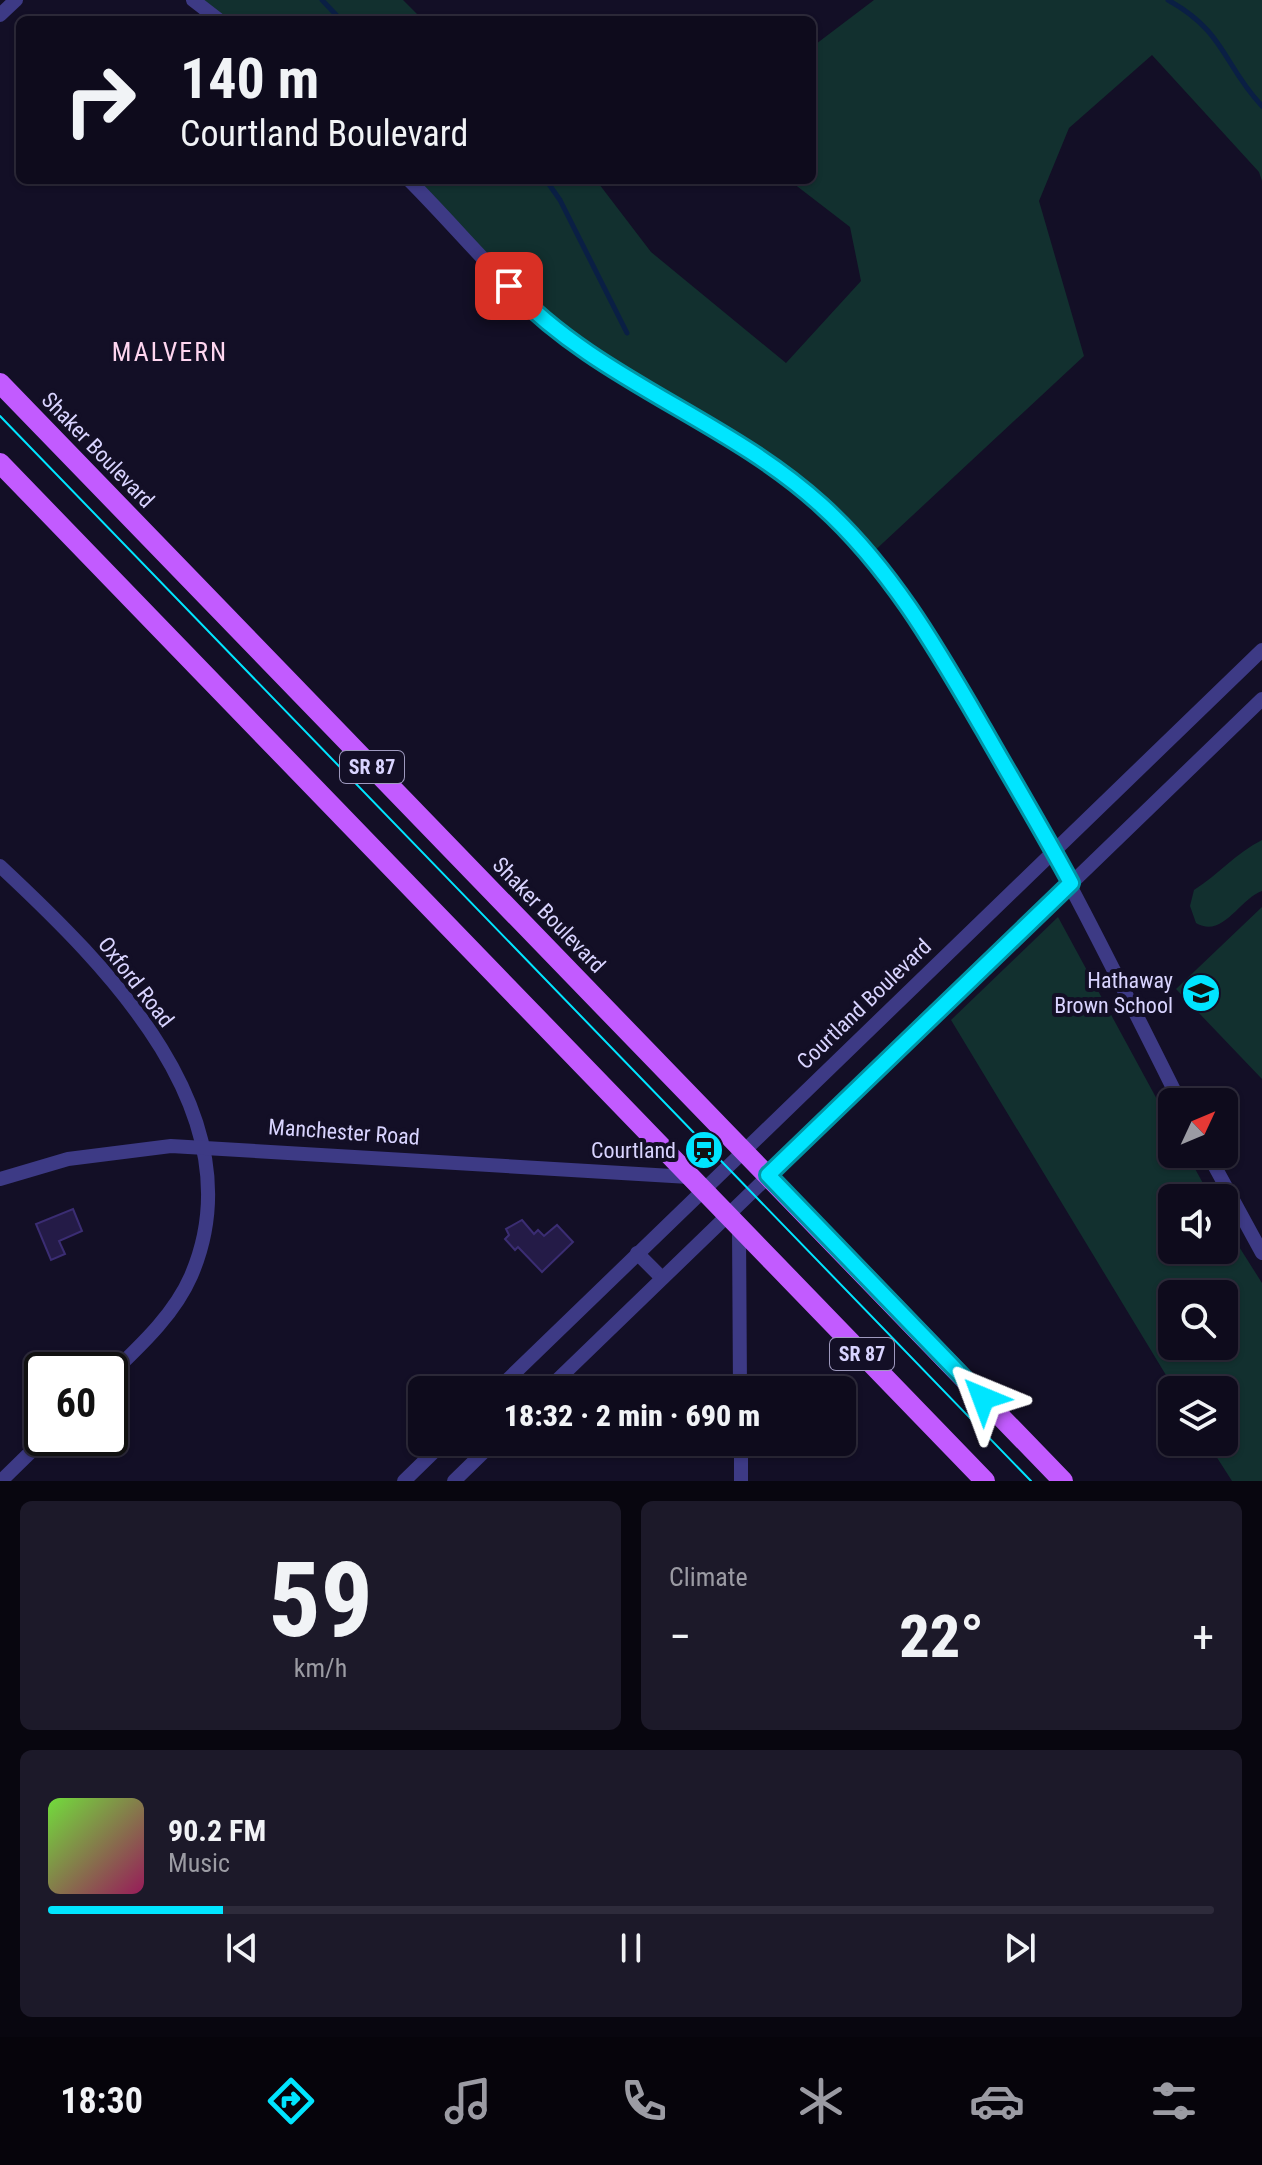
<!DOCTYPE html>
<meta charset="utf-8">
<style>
:root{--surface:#0e0b1c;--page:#1c1929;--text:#f1f3f6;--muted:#9b9ba3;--line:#2e2b3b;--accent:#00e5ff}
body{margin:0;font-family:"Roboto Condensed",sans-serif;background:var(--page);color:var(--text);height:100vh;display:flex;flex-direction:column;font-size:30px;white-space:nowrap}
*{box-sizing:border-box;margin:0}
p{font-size:26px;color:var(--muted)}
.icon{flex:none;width:44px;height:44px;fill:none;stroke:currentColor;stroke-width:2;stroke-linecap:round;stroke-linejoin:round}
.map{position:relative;height:1481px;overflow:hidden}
.drawer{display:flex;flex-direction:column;gap:20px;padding:20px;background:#08060f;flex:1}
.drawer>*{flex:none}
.hud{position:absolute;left:16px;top:16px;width:800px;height:168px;border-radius:12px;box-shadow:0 2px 6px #0004,0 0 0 2px var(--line);background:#0e0b1c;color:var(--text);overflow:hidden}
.needle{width:52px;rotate:46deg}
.controls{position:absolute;left:1158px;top:1088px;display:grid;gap:16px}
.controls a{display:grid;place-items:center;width:80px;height:80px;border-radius:12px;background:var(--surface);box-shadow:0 2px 6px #0004,0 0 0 2px var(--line);font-size:40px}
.speed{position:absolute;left:24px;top:1352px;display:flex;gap:16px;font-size:40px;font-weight:700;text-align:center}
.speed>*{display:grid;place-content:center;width:104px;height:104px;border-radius:50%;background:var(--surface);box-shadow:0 2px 6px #0004,0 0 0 2px var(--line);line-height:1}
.speed .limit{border:4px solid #111;border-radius:12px;background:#fff;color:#111}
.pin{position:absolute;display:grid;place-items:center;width:68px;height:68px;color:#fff;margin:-34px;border-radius:16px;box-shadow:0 4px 12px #0006}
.me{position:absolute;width:88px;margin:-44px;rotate:316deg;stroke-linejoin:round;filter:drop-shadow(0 0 6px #0008)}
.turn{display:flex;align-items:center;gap:28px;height:168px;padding:0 32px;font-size:36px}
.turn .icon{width:104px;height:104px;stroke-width:2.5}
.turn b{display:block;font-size:56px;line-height:68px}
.big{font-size:60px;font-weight:800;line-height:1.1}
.drawer .widget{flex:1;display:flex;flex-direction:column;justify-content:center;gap:12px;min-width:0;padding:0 28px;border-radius:12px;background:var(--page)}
.drawer .dial{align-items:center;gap:0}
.dial b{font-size:104px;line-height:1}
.song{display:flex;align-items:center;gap:24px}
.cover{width:96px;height:96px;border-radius:12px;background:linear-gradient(135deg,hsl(100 70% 55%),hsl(330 70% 35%))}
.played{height:8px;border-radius:4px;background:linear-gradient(90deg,var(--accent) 15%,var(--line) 15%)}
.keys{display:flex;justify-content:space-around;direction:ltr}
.heat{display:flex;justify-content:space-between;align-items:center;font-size:44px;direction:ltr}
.drawer .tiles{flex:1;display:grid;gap:20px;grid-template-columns:1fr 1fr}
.widget:last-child{grid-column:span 2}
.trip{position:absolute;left:408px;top:1376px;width:448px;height:80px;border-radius:12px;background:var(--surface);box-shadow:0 2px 6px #0004,0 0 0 2px var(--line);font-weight:800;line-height:80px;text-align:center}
.menu{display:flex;height:128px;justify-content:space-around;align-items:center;background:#06040b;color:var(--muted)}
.menu .icon{width:56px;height:56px}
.menu .selected{color:var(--accent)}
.menu b{font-size:36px;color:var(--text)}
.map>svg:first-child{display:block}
.green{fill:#12302f;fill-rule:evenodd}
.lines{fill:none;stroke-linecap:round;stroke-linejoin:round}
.stream{stroke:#0a1f44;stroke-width:5}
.building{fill:#241b47;stroke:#3b2d73;stroke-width:2}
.street{stroke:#3d3a85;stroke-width:14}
.primary{stroke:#c25bff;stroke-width:20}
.tram{stroke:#00e5ff;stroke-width:2}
.route-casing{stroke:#0095a6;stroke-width:20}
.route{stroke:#00e5ff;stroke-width:14}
.labels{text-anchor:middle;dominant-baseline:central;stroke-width:8;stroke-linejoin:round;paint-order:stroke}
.shield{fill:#130f26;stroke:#9e99be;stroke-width:2}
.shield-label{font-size:20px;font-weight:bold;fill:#d9d4ff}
.street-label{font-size:22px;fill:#d9d4ff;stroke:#130f26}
.poi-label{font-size:22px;fill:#d9d4ff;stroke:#130f26;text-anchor:end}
.quarter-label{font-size:26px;letter-spacing:2px;fill:#ffd6f0;stroke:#130f26}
</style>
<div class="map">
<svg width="1262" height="1481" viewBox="0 0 1262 1481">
<rect width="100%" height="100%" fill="#130f26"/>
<g class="green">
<path d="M194,0h209l20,20h-204z"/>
<path d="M874,0h388v181l-3,-9 -107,-117 -83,73 -30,73 45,155 -214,199 -49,-51 -239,-155 -173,-169h187l55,72 135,111 75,-82 -11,-54 -61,-47h23v-133z"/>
<path d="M1262,840v51c-23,8 -39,48 -66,32l-6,-17 4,-16c24,-15 42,-37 68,-50z"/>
<path d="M1262,907v172l-86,-90z"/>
<path d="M1058,917l114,210v27h15l24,44h-39v52h52v-27l38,60v198h-30l-25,-39h17v-52h-49l-224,-370zM1224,1294v52h-52v-52z"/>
</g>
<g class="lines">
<g class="stream">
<path d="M322,0l19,20"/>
<path d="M1168,0c58,32 55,65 94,106"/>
<path d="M546,180l14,20 67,133"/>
</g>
</g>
<g class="building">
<path d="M73,1209l9,22 -23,10 6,13 -14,6 -15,-36z"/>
<path d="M522,1220l12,14 4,-4 6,6 13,-11 16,17 -31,30 -24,-25 -3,3 -10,-11 4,-4 -3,-6z"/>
</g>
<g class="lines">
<g class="street">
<path d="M193,0l26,20"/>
<path d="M0,15l16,-15"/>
<path d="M409,180c57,57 106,121 172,168 77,56 172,92 242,158 72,68 119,151 168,236 68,117 128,238 189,360"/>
<path d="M0,866c106,99 260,250 191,410 -17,39 -51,70 -81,99"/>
<path d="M1208,1154l54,99"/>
<path d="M0,1179l68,-20 103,-13 518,31"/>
<path d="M739,1228l1,162"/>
<path d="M637,1253l25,25"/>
<path d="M497,1390l765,-740"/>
<path d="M547,1390l715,-691"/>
<path d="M741,1442v39"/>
<path d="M1,1481l44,-43"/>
<path d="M404,1481l40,-39"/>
<path d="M454,1481l40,-39"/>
</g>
<g class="primary">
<path d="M0,383l1063,1098"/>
<path d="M0,463l985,1018"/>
</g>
<path class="tram" d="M0,416l1031,1065"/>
</g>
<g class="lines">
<g class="route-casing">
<path id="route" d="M509,286c88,95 218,133 312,219 70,63 116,144 163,225 29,51 59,101 87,153l-303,292 215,223"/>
</g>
<use href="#route" class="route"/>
</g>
<defs>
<g id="school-disc" transform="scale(2)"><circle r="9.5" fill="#00e5ff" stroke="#130f26"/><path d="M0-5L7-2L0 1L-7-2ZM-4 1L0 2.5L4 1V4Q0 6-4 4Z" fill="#111"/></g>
<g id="station-disc" transform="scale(2)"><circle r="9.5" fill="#00e5ff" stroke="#130f26"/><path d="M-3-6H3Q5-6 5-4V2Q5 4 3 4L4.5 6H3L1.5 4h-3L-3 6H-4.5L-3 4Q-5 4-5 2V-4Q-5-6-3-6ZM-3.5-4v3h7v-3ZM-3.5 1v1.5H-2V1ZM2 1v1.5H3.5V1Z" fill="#111"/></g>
</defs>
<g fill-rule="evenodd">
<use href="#school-disc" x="1201" y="993"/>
<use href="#station-disc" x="704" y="1150"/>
</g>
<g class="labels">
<g class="shield">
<rect x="340" y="751" width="64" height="32" rx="6"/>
<rect x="830" y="1338" width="64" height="32" rx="6"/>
</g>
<g class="shield-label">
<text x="372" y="767">SR 87</text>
<text x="862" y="1354">SR 87</text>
</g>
<g class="street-label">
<text transform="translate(98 450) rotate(46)">Shaker Boulevard</text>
<text transform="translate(549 915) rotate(46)">Shaker Boulevard</text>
<text transform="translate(136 982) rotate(52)">Oxford Road</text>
<text transform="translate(864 1004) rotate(-44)">Courtland Boulevard</text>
<text transform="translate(344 1132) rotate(4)">Manchester Road</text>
</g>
<g class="poi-label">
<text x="1173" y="980">Hathaway<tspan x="1173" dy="25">Brown School</tspan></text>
<text x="676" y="1150">Courtland</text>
</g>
<g class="quarter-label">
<text x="170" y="352">MALVERN</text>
</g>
</g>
</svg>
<div class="controls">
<a><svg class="needle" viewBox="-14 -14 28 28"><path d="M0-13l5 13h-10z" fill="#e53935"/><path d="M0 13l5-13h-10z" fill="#9b9ba3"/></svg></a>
<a><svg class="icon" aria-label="sound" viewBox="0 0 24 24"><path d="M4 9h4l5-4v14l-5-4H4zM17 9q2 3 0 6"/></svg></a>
<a><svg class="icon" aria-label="search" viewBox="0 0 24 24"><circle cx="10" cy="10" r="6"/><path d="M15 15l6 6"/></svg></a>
<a><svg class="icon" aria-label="layers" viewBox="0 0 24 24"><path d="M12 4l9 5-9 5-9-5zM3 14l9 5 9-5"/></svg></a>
</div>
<div class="speed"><div class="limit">60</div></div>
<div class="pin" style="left:509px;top:286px;background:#d93025"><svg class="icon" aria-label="arrive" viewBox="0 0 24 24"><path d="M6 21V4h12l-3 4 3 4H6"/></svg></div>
<svg class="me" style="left:983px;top:1398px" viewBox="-20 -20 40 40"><path d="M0-17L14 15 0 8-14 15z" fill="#00e5ff" stroke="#fff" stroke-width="4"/></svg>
<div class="trip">18:32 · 2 min · 690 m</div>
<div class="hud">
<div class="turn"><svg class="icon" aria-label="right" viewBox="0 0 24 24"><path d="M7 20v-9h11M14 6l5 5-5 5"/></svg><div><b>140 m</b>Courtland Boulevard</div></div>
</div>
</div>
<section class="drawer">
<div class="tiles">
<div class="widget dial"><b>59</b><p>km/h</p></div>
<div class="widget"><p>Climate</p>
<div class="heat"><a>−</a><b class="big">22°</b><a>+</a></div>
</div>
<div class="widget">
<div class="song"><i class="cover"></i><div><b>90.2 FM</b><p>Music</p></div></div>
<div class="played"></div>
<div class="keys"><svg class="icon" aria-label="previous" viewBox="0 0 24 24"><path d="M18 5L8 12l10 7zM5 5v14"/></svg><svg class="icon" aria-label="pause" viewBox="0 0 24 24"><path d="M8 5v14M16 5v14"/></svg><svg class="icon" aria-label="next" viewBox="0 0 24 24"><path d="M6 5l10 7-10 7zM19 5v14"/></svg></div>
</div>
</div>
</section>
<nav class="menu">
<b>18:30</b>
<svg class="icon selected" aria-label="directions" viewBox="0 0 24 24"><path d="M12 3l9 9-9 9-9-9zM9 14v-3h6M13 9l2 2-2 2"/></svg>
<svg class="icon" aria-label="music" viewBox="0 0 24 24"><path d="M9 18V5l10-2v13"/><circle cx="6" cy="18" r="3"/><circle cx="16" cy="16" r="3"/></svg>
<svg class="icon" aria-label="phone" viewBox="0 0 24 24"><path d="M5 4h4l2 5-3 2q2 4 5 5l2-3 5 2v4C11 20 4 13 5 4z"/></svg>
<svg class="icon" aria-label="climate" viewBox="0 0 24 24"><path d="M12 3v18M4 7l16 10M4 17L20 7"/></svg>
<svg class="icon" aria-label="car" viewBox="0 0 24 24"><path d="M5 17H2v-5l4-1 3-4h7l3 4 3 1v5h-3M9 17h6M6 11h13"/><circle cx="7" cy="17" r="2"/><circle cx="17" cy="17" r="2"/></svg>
<svg class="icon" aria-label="filters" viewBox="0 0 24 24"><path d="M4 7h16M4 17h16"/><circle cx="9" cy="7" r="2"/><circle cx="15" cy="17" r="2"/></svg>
</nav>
